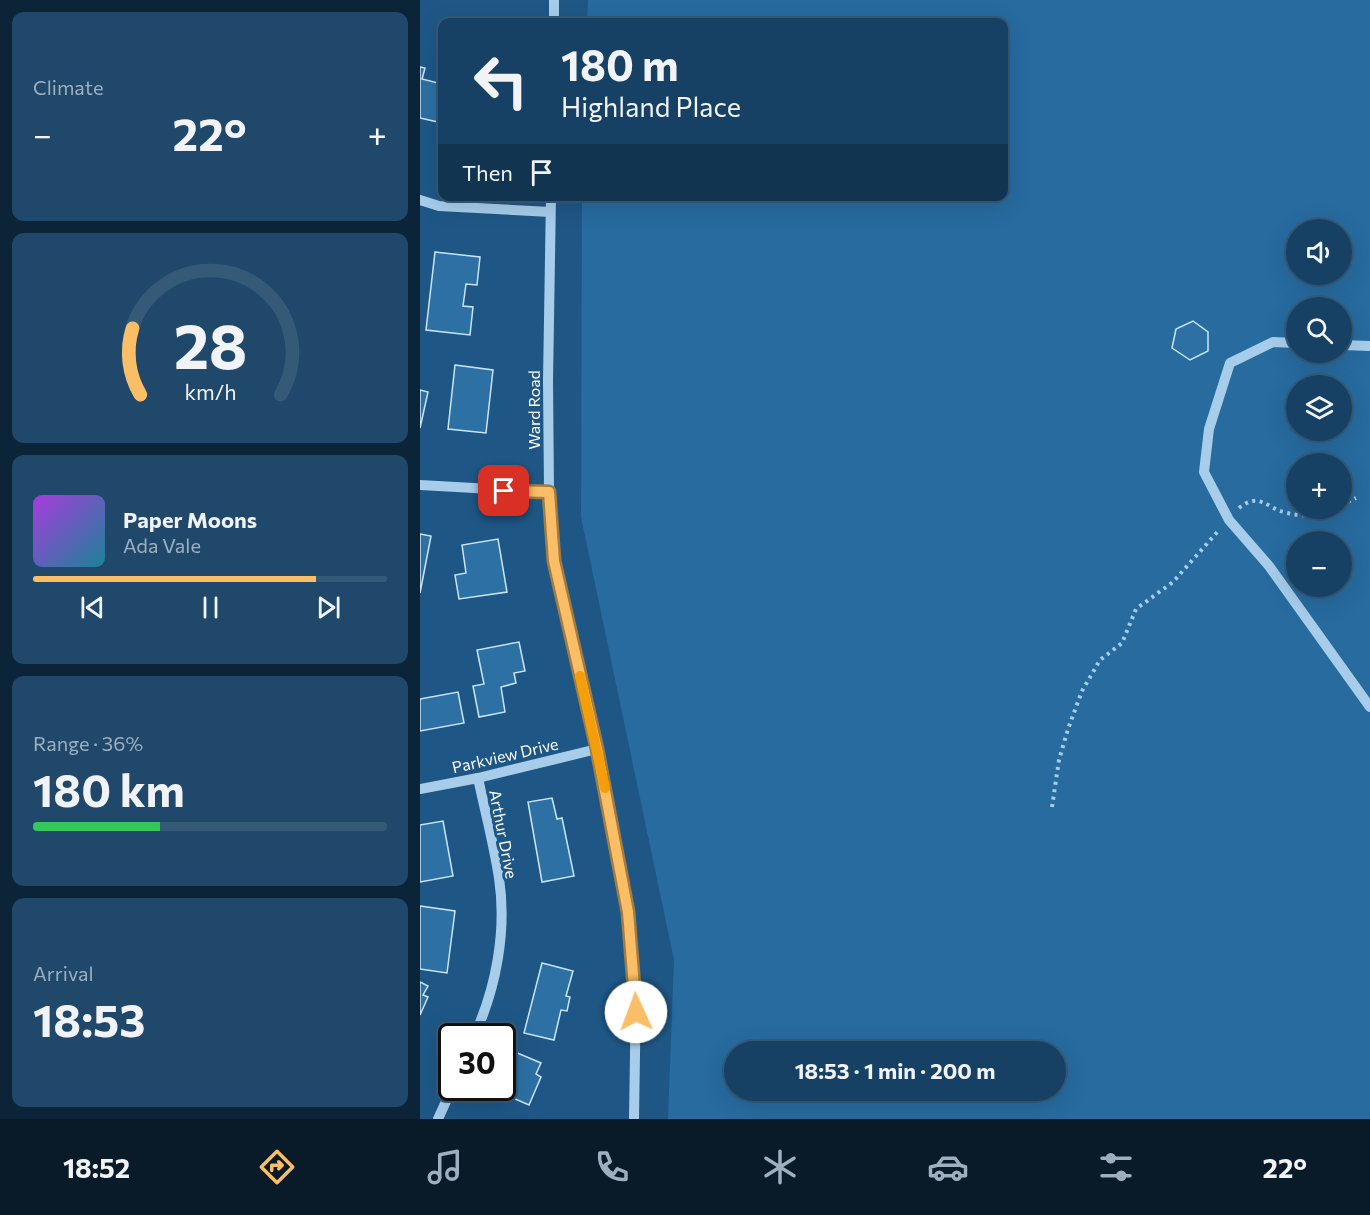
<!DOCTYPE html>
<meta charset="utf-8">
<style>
:root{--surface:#164164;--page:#1f486a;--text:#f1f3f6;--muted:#9eafbf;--line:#355a78;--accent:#fabe66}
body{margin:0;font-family:Commissioner,sans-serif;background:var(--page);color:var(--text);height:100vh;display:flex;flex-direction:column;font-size:22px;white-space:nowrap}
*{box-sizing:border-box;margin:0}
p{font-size:20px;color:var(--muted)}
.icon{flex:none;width:33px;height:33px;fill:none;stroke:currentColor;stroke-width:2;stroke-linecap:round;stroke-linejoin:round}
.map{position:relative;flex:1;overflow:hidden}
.drawer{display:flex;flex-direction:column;gap:12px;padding:12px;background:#0c2437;width:420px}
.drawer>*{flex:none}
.guide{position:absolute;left:18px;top:18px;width:570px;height:183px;border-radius:12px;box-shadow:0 6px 24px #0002,0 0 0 2px var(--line);background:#164164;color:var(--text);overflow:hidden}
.fabs{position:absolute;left:866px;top:219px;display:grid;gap:12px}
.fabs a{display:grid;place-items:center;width:66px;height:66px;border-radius:50%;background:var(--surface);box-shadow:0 6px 24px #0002,0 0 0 2px var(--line);font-size:30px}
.speed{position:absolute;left:18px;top:1023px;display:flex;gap:12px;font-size:30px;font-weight:700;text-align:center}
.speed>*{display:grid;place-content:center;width:78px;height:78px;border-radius:50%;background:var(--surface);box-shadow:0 6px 24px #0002,0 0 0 2px var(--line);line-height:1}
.speed .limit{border:3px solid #111;border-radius:9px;background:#fff;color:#111}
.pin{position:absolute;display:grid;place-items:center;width:51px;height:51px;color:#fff;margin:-26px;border-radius:12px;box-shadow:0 3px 9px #0006}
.me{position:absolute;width:66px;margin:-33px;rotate:358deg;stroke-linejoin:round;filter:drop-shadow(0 0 4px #0008)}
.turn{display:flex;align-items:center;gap:21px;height:126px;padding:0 24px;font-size:27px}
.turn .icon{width:78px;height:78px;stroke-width:2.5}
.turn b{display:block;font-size:42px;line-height:51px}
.then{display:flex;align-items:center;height:57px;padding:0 24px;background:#0003;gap:12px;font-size:22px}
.big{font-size:45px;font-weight:700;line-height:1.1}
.drawer .card{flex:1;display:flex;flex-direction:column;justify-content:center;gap:9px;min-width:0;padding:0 21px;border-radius:12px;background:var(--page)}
.drawer .dial{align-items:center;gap:0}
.dial svg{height:156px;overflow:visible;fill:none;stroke:var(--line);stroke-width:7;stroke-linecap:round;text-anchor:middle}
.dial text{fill:var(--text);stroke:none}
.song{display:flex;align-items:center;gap:18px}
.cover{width:72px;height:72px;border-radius:9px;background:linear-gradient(135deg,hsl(280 70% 55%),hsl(190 70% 35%))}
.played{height:6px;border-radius:3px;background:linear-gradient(90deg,var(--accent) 80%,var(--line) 80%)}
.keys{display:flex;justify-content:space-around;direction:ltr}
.heat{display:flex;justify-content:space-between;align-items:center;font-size:33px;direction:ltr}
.charge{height:9px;border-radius:4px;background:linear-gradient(90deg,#34c759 36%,var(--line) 0)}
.trip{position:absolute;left:304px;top:1041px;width:342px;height:60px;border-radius:30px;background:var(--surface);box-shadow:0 6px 24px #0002,0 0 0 2px var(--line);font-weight:700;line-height:60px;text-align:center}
.tab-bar{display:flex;height:96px;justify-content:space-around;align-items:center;background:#091a28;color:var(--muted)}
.tab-bar .icon{width:42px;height:42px}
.tab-bar .on{color:var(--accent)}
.tab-bar b{font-size:27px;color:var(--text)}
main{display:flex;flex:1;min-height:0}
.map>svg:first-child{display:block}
.green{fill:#276b9f;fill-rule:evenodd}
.building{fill:#2d70a4;stroke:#cbe5f8;stroke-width:1.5}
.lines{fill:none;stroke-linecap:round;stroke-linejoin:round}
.path{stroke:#a7cdeb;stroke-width:4;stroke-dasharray:3 4.5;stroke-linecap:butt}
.minor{stroke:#a7cdeb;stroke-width:10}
.route-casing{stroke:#a27c42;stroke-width:15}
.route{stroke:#fabe66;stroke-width:10}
.slow{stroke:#f59e0b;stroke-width:10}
.labels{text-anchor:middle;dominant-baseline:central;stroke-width:6;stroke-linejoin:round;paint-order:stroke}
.street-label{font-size:16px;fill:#fff;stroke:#1e5786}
</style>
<main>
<section class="drawer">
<div class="card"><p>Climate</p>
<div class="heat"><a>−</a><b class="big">22°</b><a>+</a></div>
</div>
<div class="card dial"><svg viewBox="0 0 100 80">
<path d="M14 69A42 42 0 1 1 86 69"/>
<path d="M14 69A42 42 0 0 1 10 35" stroke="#fabe66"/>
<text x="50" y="56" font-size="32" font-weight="700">28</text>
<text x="50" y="72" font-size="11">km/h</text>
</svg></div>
<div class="card">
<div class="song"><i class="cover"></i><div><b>Paper Moons</b><p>Ada Vale</p></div></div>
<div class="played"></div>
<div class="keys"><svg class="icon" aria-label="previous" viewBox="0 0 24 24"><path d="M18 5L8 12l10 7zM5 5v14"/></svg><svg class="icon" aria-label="pause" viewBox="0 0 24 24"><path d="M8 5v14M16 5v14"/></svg><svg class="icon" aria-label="next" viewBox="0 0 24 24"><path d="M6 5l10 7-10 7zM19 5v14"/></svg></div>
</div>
<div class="card"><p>Range · 36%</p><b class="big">180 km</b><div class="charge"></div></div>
<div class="card"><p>Arrival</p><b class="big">18:53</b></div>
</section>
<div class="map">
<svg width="950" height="1119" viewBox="0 0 950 1119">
<rect width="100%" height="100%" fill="#1e5786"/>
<path class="green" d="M168,0h782v1119h-702l6,-159 -93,-443 1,-321h422v-174h-417zM876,230h45v44h-45zM876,308h45v44h-45zM876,386h45v44h-45zM876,464h45v44h-45zM876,542h45v44h-45zM315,1052h321v38h-321z"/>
<g class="building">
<path d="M0,67l5,1 -3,11 20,5v20l-4,18 -18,-4z"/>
<path d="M15,252l45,5 -3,28 -11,-1 -3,22 10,1 -3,28 -44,-5z"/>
<path d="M773,321l15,11v19l-18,9 -18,-12 4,-19z"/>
<path d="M35,365l38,5 -7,63 -38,-4z"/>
<path d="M0,390l8,2 -8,36z"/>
<path d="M0,534l11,2 -11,57z"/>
<path d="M78,539l9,53 -48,7 -4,-24 11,-2 -4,-28z"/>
<path d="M99,642l6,29 -11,2 2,10 -15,4 4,25 -26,5 -6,-31 11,-2 -7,-34z"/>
<path d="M38,692l6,31 -44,8v-32z"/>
<path d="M132,798l5,21 5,-1 12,58 -32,6 -14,-80z"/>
<path d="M23,821l10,55 -33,6v-57z"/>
<path d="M0,906l35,5 -8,62 -27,-4z"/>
<path d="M122,963l31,8 -7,25 4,1 -3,14 -6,-1 -7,30 -30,-7z"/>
<path d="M0,982l8,4 -5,9 5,2 -8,18z"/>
<path d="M95,1052l26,11 -5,11 5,3 -12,28 -32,-14 5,-3v-8z"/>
</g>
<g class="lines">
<g class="path">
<path d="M921,505l15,-7"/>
<path d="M819,508c21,-17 28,1 48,5 16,4 33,3 47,-5"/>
<path d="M632,807l7,-47 9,-31 14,-38 18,-31 22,-17 14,-34 37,-27 47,-53"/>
</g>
<g class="minor">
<path d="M134,22v-22"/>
<path d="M131,196l-3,185 1,111 5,69 43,188 31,163 8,77 -2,130"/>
<path d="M0,200l19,6 111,6"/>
<path d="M876,343l-23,-1 -43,21 -21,66 -5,43 25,48 40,46 101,141"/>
<path d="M921,345l29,1"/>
<path d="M0,485l129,7"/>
<path d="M0,789l58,-11 119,-29"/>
<path d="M54,1036c22,-47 33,-105 25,-158 -5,-33 -14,-67 -21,-100"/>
<path d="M18,1119l14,-31"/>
</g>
</g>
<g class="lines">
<g class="route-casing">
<path id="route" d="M84,491l45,1 5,69 43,188 31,163 8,100"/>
</g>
<use href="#route" class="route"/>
<path class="slow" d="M160,676l25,112"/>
</g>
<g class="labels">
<g class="street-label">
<text transform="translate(113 410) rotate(-90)">Ward Road</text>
<text transform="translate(85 755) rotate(-13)">Parkview Drive</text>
<text transform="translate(84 834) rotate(79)">Arthur Drive</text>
</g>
</g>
</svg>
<div class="fabs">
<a><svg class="icon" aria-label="sound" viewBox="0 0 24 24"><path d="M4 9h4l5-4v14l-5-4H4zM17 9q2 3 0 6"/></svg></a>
<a><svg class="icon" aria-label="search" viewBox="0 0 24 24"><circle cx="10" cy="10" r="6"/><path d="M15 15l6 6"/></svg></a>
<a><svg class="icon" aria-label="layers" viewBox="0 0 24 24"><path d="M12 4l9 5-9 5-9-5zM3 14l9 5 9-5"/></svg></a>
<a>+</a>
<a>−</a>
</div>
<div class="speed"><div class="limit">30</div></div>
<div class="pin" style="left:84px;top:491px;background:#d93025"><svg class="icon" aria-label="arrive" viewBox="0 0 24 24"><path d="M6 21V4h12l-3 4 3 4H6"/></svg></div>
<svg class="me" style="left:216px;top:1012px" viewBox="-20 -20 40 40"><circle r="19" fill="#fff"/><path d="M0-13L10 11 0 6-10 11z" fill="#fabe66"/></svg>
<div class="trip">18:53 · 1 min · 200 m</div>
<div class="guide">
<div class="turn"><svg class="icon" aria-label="left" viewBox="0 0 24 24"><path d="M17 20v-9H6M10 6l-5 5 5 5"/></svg><div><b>180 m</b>Highland Place</div></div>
<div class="then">Then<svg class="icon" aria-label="arrive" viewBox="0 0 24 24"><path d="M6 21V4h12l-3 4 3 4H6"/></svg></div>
</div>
</div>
</main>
<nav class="tab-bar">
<b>18:52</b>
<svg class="icon on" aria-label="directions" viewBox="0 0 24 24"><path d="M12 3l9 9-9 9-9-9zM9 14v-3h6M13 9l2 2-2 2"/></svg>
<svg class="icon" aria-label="music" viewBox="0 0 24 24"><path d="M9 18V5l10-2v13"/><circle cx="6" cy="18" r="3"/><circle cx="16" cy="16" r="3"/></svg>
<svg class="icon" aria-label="phone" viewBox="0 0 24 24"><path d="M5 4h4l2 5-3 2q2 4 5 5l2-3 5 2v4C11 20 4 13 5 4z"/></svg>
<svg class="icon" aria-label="climate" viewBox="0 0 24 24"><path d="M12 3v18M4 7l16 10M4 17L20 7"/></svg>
<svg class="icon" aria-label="car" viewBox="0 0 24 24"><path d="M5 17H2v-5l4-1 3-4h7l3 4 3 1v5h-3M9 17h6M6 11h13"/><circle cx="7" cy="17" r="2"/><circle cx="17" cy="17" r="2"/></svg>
<svg class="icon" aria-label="filters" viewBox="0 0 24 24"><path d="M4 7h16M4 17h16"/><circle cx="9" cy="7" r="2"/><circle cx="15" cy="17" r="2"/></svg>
<b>22°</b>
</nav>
